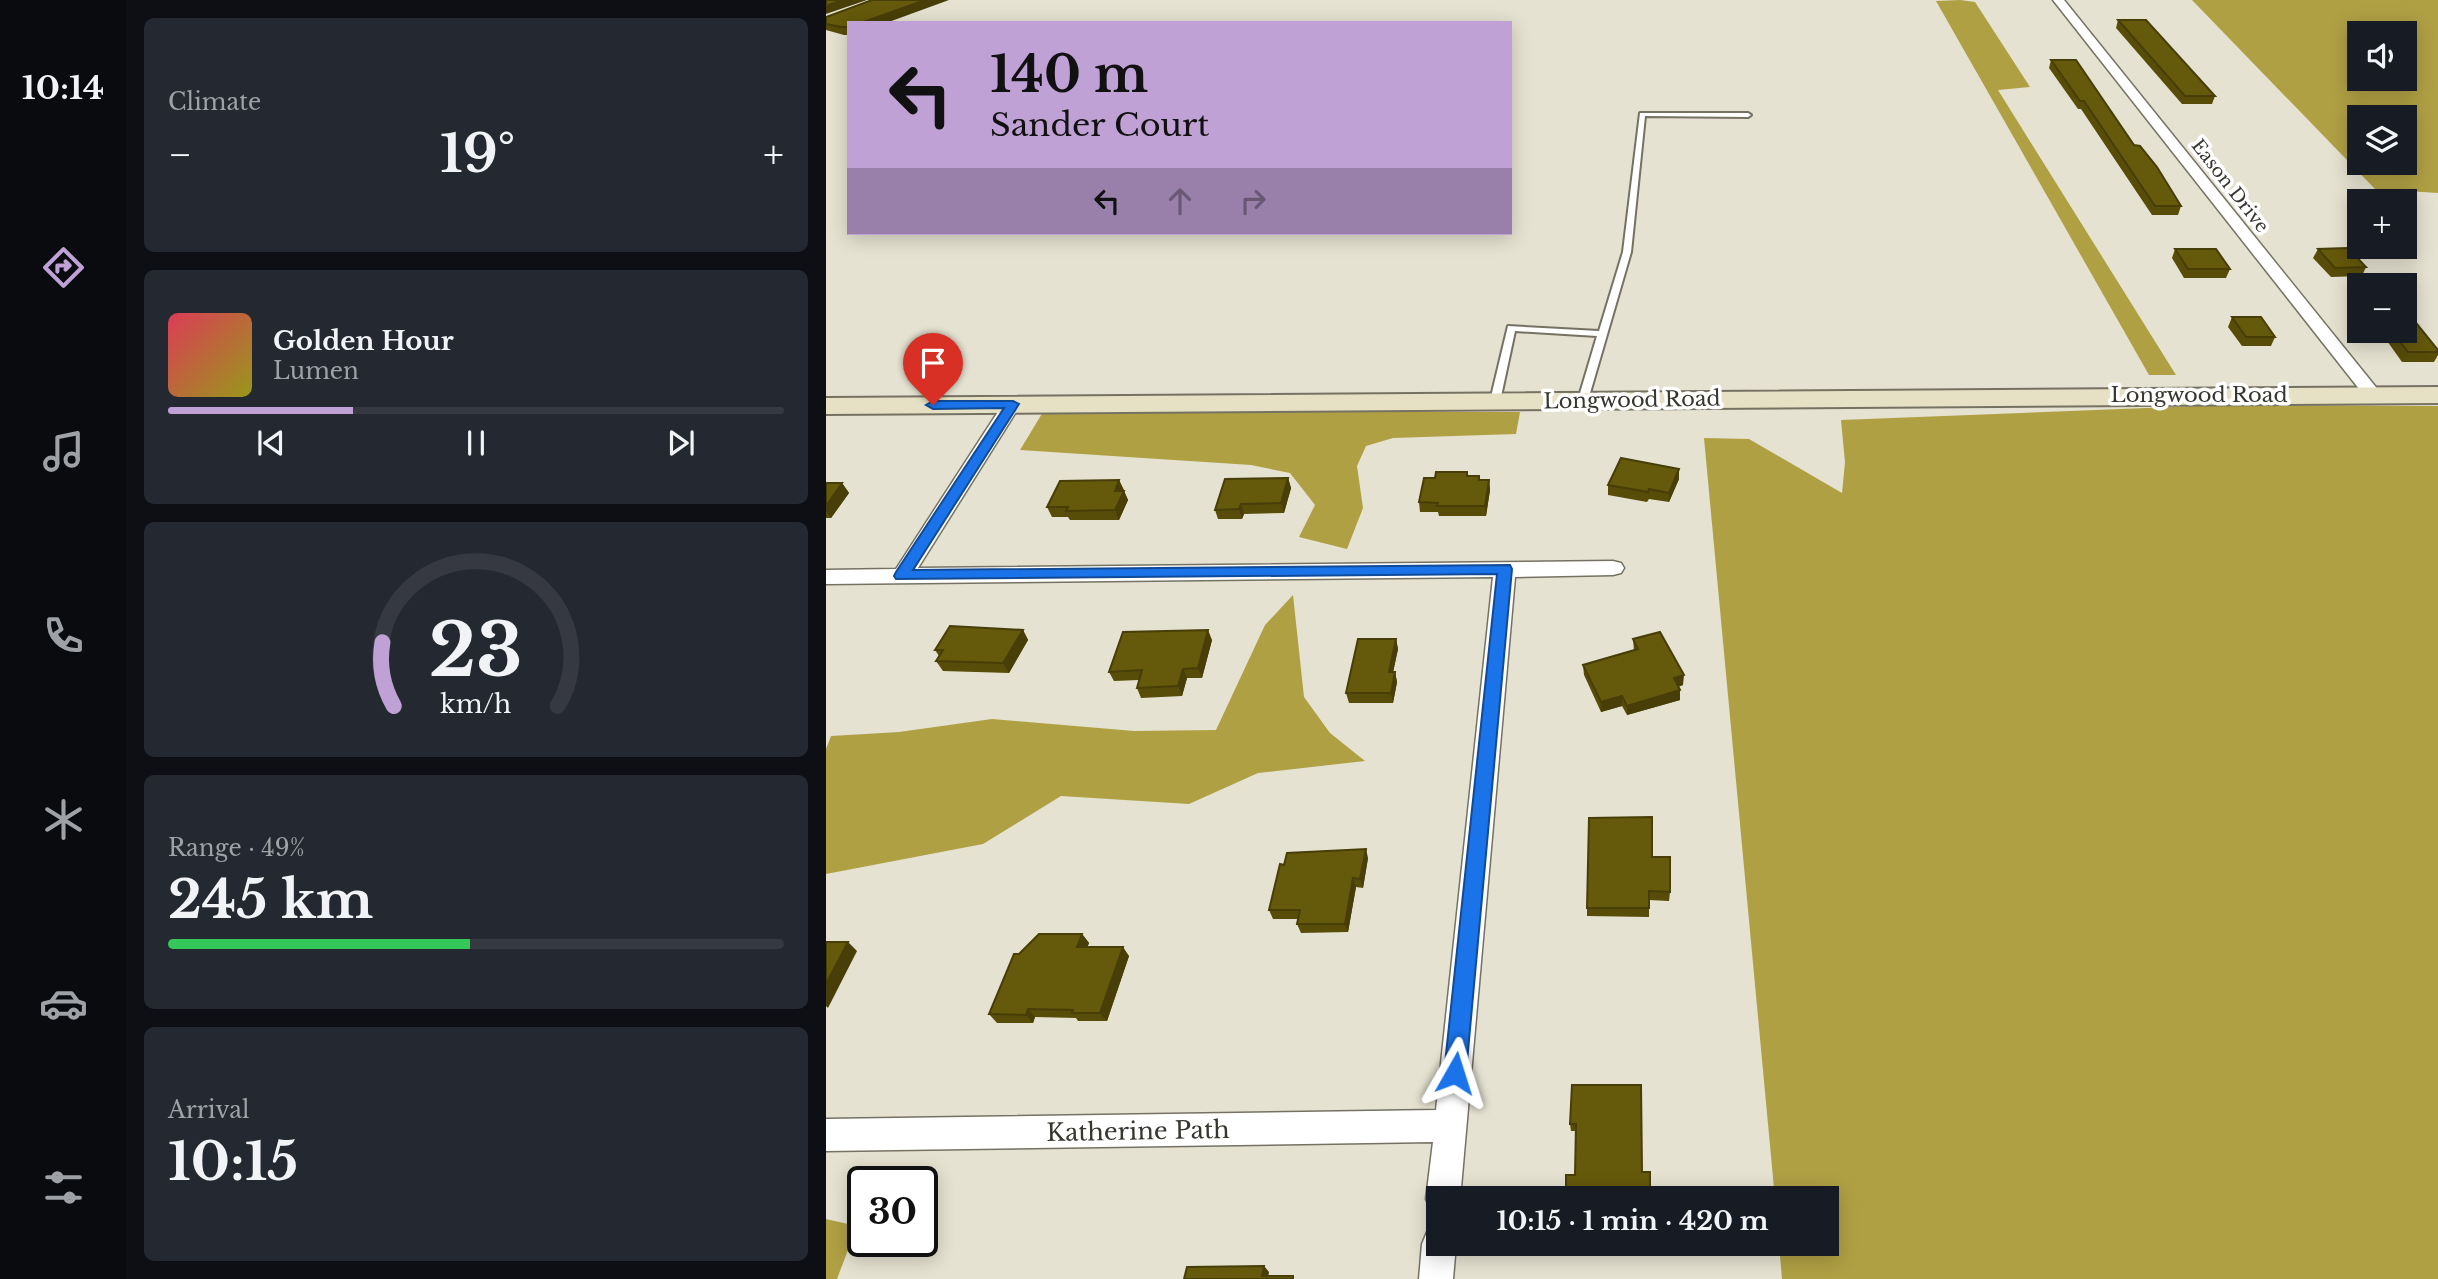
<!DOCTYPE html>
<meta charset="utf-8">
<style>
:root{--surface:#171b24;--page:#242831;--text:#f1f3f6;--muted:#9ea1a6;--line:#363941;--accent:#c0a1d6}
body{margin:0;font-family:"Libre Baskerville",serif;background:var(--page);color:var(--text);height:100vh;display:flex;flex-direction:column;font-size:26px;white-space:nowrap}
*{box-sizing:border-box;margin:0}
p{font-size:23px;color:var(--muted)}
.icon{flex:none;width:38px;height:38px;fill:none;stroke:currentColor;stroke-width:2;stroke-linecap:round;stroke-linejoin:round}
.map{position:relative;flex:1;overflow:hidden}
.details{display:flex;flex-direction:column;gap:18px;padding:18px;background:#0d0f14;width:700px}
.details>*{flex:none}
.guide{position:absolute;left:21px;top:21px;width:665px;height:214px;border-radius:0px;box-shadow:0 4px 18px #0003;background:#c0a1d6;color:#111;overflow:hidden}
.fabs{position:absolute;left:1521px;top:21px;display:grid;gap:14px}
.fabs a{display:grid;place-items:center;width:70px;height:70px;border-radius:0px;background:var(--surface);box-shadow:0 4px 18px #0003;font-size:35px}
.speed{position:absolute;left:21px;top:1166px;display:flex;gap:14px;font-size:35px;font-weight:700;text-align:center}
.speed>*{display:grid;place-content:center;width:91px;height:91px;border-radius:50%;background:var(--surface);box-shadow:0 4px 18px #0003;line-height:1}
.speed .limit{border:4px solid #111;border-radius:10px;background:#fff;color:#111}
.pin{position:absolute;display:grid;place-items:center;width:60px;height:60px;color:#fff;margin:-72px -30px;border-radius:50% 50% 50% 0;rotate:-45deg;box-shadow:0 0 7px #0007}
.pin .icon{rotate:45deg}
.me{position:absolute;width:77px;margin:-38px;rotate:6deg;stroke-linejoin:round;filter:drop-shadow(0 0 5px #0008)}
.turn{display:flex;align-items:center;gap:24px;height:147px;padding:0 28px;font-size:32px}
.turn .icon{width:91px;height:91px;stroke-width:2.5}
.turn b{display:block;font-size:49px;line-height:60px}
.lanes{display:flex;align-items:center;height:66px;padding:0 28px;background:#0003;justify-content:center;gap:35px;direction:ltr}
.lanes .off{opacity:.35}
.big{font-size:52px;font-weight:800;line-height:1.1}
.details .tile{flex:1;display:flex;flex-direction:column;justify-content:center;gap:10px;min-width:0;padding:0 24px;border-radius:10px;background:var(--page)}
.details .dial{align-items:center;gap:0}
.dial svg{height:182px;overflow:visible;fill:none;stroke:var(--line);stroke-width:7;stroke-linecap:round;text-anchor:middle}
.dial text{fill:var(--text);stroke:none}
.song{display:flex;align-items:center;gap:21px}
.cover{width:84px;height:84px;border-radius:10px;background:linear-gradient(135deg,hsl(350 70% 55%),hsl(60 70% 35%))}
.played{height:7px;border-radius:4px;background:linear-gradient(90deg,var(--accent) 30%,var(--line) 30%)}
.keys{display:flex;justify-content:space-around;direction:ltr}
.heat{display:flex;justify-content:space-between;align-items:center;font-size:38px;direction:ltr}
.charge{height:10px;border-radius:5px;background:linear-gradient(90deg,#34c759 49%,var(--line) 0)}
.trip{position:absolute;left:600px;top:1186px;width:413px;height:70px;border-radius:0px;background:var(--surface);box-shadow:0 4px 18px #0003;font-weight:800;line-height:70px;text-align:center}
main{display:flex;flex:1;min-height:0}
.tabs{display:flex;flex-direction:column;width:126px;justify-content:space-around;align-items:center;background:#090b0e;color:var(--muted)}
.tabs .icon{width:49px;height:49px}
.tabs .current{color:var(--accent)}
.tabs b{font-size:32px;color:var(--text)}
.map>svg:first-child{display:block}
.forest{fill:#b0a044;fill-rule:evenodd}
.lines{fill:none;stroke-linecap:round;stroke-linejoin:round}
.lane-casing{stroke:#757263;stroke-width:4}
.street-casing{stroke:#757263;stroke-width:3}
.secondary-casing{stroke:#757263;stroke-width:4}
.lane{fill:#fff;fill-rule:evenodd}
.street{fill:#fff;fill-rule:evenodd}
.secondary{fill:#e6e1c4;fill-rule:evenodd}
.wall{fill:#574d09}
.shaded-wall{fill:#473e08}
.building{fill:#65590b;stroke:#473e08;stroke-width:2}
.route{fill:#1a73e8;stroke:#114b97;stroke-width:2}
.labels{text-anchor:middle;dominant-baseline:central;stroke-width:7;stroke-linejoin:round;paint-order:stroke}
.far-street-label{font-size:18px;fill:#37362f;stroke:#fff}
.street-label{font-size:21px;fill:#37362f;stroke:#fff}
.near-street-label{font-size:24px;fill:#37362f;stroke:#fff}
</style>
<main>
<nav class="tabs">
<b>10:14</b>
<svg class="icon current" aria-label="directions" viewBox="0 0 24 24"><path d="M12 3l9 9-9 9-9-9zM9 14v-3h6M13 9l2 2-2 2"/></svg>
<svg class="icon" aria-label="music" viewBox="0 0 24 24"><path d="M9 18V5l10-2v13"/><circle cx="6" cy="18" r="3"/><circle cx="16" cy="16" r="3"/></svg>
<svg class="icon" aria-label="phone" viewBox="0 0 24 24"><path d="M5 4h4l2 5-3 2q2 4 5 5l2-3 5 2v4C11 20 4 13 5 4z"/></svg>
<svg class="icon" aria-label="climate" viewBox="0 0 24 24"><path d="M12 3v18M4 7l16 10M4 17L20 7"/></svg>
<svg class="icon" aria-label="car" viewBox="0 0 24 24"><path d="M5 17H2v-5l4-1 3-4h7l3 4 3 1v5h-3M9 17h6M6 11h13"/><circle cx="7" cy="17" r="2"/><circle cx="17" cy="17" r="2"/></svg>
<svg class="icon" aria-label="filters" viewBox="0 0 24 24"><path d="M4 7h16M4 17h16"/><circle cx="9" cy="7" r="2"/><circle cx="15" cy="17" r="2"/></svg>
</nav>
<section class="details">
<div class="tile"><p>Climate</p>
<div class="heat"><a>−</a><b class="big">19°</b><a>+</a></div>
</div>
<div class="tile">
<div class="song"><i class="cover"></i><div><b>Golden Hour</b><p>Lumen</p></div></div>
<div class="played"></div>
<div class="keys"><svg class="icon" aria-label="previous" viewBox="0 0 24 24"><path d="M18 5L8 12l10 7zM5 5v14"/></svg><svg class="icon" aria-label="pause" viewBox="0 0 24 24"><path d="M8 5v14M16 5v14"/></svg><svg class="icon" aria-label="next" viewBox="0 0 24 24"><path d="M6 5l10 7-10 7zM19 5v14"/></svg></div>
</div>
<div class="tile dial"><svg viewBox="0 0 100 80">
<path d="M14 69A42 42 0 1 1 86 69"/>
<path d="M14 69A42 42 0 0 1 9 41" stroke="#c0a1d6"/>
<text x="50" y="56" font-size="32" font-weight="700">23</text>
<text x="50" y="72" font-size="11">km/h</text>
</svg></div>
<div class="tile"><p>Range · 49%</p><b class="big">245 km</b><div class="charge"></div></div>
<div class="tile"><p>Arrival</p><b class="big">10:15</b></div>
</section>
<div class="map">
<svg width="1612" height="1279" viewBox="0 0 1612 1279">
<rect width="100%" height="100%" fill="#e5e2d1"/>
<g class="forest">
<path d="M1134,0l15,2 55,85 -32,3 178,285h-27l-213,-374z"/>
<path d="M1366,0h246v193l-63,-4zM1578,33v46h-45v-46zM1578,117v46h-45v-46z"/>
<path d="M1396,405l216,1v873h-656l-3,-35h48v-45h-52l-71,-761 45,1 93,54 3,-31 -4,-42z"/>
<path d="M217,412h477l-4,22 -123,4 -27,8 -9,20 6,42 -16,41 -48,-12 16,-32 -25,-32 -39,-8 -231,-15z"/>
<path d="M467,595l11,102 26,36 35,28 -107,12 -69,31 -128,-8 -78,48 -157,30v-125l5,-13 68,-4 93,-13 142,12 82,-1 49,-105z"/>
<path d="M0,1219l31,7 -20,53h-11z"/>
</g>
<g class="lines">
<g class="lane-casing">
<path id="lane" d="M814,113h108l3,2 -3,2 -103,-1 -14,136 -43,148 -5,3 -5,-3 19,-64 -82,-5 -15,70 -5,3 -3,-1 -2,-2 18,-75 91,5 24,-79z"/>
</g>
<g class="street-casing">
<g id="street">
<path d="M1227,0h11l315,391 3,4 -3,4h-12z"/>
<path d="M186,398l9,6 -103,164 695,-7 8,2 3,5 -3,5 -8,2 -98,2 -55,622h-22v15l-7,-3 -5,-12 7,-57 -607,9v-32l610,-9 57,-533 -667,7v-14l70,-1 107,-165z"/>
<path d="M612,1227v17h18l-3,35h-34l3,-35 5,-12z"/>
</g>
</g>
<g class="secondary-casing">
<path id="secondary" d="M1612,387v16l-1612,11v-16z"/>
</g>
<use href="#lane" class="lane"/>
<use href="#street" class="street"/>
<use href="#secondary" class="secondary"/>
</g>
<g class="wall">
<path d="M0,17l23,6v12h-5l-18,-5z"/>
<path d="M1292,20l97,76 -3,8h-30l-66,-76z"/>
<path d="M1225,60l83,85 47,61 -3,9h-26l-71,-106h-3l-29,-41z"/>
<path d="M1349,249l55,20 -4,9h-42l-12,-20z"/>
<path d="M1492,249l48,18 -4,9 -31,1 -18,-19z"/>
<path d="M1406,317l43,20 -4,9h-29l-14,-19z"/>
<path d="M1554,331h24l34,19v5l-4,7h-32z"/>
<path d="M641,472l1,4h11l1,4h9l1,10 -4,26h-47l-1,-4h-18l-1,-10 16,-24z"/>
<path d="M462,478l3,10 -7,25 -40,1 -2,5h-24l-3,-9z"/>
<path d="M853,479l-10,23 -20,-3 -2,3 -39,-7v-10z"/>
<path d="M293,480l9,20 -9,20h-49l-2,-3h-16l-5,-10z"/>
<path d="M0,483h16l7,10 -18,25h-5z"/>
<path d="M197,630l5,10 -19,33 -66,-2 -7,-10 3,-5 -4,-6z"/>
<path d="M570,639l2,10 -5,23h2l2,10 -4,21h-44l-3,-10z"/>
<path d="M807,639l50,46 -5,2 2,13 -53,15 -5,-9 -21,6 -17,-37 -1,-10 51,-14z"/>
<path d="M386,640l-10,38h-15l-5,18 -41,2 -4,-10 2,-8 -25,1 -5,-9z"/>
<path d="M826,857l18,35 -1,9 -20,-1v17l-62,-1v-8z"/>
<path d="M542,858l-5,30 -7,-1 -8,45 -47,1 -4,-9 1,-5h-25l-4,-9 15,-45z"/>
<path d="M256,934l7,9 -2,4 42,9 -22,65h-29l-2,-3 -41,-1 -2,6h-36l-8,-9 30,-60z"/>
<path d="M746,1085l70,87 -67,3 1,-44h-5l-1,-7z"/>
</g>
<g class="shaded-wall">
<path d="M16,0h25l-41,14v-8z"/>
<path d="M99,0h24l-63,23h-25z"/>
<path d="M853,469v10l-10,23v-9z"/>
<path d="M462,478l3,10 -7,25 -3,-10z"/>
<path d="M293,480l5,10 -9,1z"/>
<path d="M663,480l1,10 -4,26 -1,-10z"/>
<path d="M16,483l7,10 -18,25 -5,-7v-5z"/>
<path d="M298,491l4,9 -9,20 -4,-10z"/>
<path d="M415,504l3,10 -2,5 -3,-10z"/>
<path d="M197,630l5,10 -19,33 -6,-10z"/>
<path d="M382,630l4,10 -10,38 -4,-10z"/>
<path d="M570,639l2,10 -7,33 -2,-10z"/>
<path d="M357,669l4,9 -5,18 -4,-10z"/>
<path d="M569,672l2,10 -4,21 -2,-10z"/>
<path d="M858,675l-1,10 -9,3v-10z"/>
<path d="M854,690v10l-53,15v-9z"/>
<path d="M796,696v10l-21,6v-10z"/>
<path d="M540,849l2,9 -5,30 -3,-9z"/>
<path d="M527,878l3,9 -8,45 -3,-8z"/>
<path d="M256,934l7,9 -5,13 -7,-9z"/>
<path d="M22,942l9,9 -29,57 -2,-2v-22z"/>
<path d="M297,947l6,9 -22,65 -7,-8z"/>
<path d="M202,1009l7,8 -2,6 -7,-8z"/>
<path d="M438,1266l5,6 -1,7 -6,-3z"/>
</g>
<g class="building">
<path d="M0,0h16l-16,6z"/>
<path d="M46,0h53l-64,23h-12v4h-8l-15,-3v-7z"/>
<path d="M1292,20h28l69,76h-30z"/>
<path d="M1225,60h25l58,85 6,1 17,21 24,39h-26l-71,-105h-4z"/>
<path d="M1522,248l18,19 -31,1 -17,-19z"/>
<path d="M1349,249h41l14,20h-42z"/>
<path d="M1406,317h29l14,20h-29z"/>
<path d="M1578,319h9l25,31v2h-30l-16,-21h12z"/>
<path d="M795,458l58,11 -10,24 -20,-4 -1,3 -40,-7z"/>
<path d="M610,472h31v4h12v4h10l-4,26h-48l1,-3 -19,-1 5,-24h11z"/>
<path d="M462,478l-7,25 -40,1 -2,5 -24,1 10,-31z"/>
<path d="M293,480l-4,11h9l-9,19 -49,1 2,-4h-21l13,-26z"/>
<path d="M0,483h16l-16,23z"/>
<path d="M124,626l73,4 -20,33 -67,-2 7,-11h-8z"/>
<path d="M382,630l-10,38 -15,1 -5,17 -41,2 5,-18 -33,2 14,-40z"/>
<path d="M834,632l24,43 -10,3 6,12 -53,16 -5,-10 -21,6 -18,-37 55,-16 -5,-10z"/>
<path d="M532,639h38l-7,33h6l-4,21h-45z"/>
<path d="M826,817v40h18v35l-21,-1v17h-62l2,-90z"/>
<path d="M540,849l-6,30 -7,-1 -8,46h-48l3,-14h-31l11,-46 4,1 3,-12z"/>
<path d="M213,934h43l-5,13h46l-23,66h-28l1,-3 -45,-1 -2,6 -37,-1 25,-60h5z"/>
<path d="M0,942h22l-22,42z"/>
<path d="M746,1085h69l1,87h8v27h-84v-24h9l1,-51h-6z"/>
<path d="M438,1266l-2,10h31v3h-109l3,-12z"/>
</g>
<path class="route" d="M187,401l6,3 -106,166 597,-5 2,4 -46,504 -3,8 -8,3 -8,-3 -3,-8 53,-499 -601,5 -2,-3 2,-4 108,-164 -71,1 -7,-4 7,-4z"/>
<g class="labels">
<g class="far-street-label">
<text transform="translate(1404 186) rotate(52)">Eason Drive</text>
</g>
<g class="street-label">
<text x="1373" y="395">Longwood Road</text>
<text transform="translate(806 400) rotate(-1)">Longwood Road</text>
</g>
<g class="near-street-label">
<text transform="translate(312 1131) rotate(-1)">Katherine Path</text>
</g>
</g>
</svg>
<div class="fabs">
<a><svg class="icon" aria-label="sound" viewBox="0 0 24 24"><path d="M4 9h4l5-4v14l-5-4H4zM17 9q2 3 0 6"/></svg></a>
<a><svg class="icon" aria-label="layers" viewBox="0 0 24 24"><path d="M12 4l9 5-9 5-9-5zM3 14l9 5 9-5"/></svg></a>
<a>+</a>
<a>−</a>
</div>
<div class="speed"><div class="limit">30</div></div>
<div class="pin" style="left:107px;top:405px;background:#d93025"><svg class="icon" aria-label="arrive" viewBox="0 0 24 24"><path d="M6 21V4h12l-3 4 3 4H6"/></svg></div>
<svg class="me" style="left:629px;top:1073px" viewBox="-20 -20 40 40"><path d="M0-17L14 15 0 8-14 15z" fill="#1a73e8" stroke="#fff" stroke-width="4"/></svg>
<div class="trip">10:15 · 1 min · 420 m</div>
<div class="guide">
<div class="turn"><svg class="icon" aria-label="left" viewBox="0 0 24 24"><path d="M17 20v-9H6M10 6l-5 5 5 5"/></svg><div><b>140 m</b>Sander Court</div></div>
<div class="lanes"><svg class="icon" aria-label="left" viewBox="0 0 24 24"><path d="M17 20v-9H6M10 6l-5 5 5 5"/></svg><svg class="icon off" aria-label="ahead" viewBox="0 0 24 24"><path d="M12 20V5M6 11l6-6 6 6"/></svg><svg class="icon off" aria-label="right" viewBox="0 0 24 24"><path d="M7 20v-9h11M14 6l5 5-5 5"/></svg></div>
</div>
</div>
</main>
